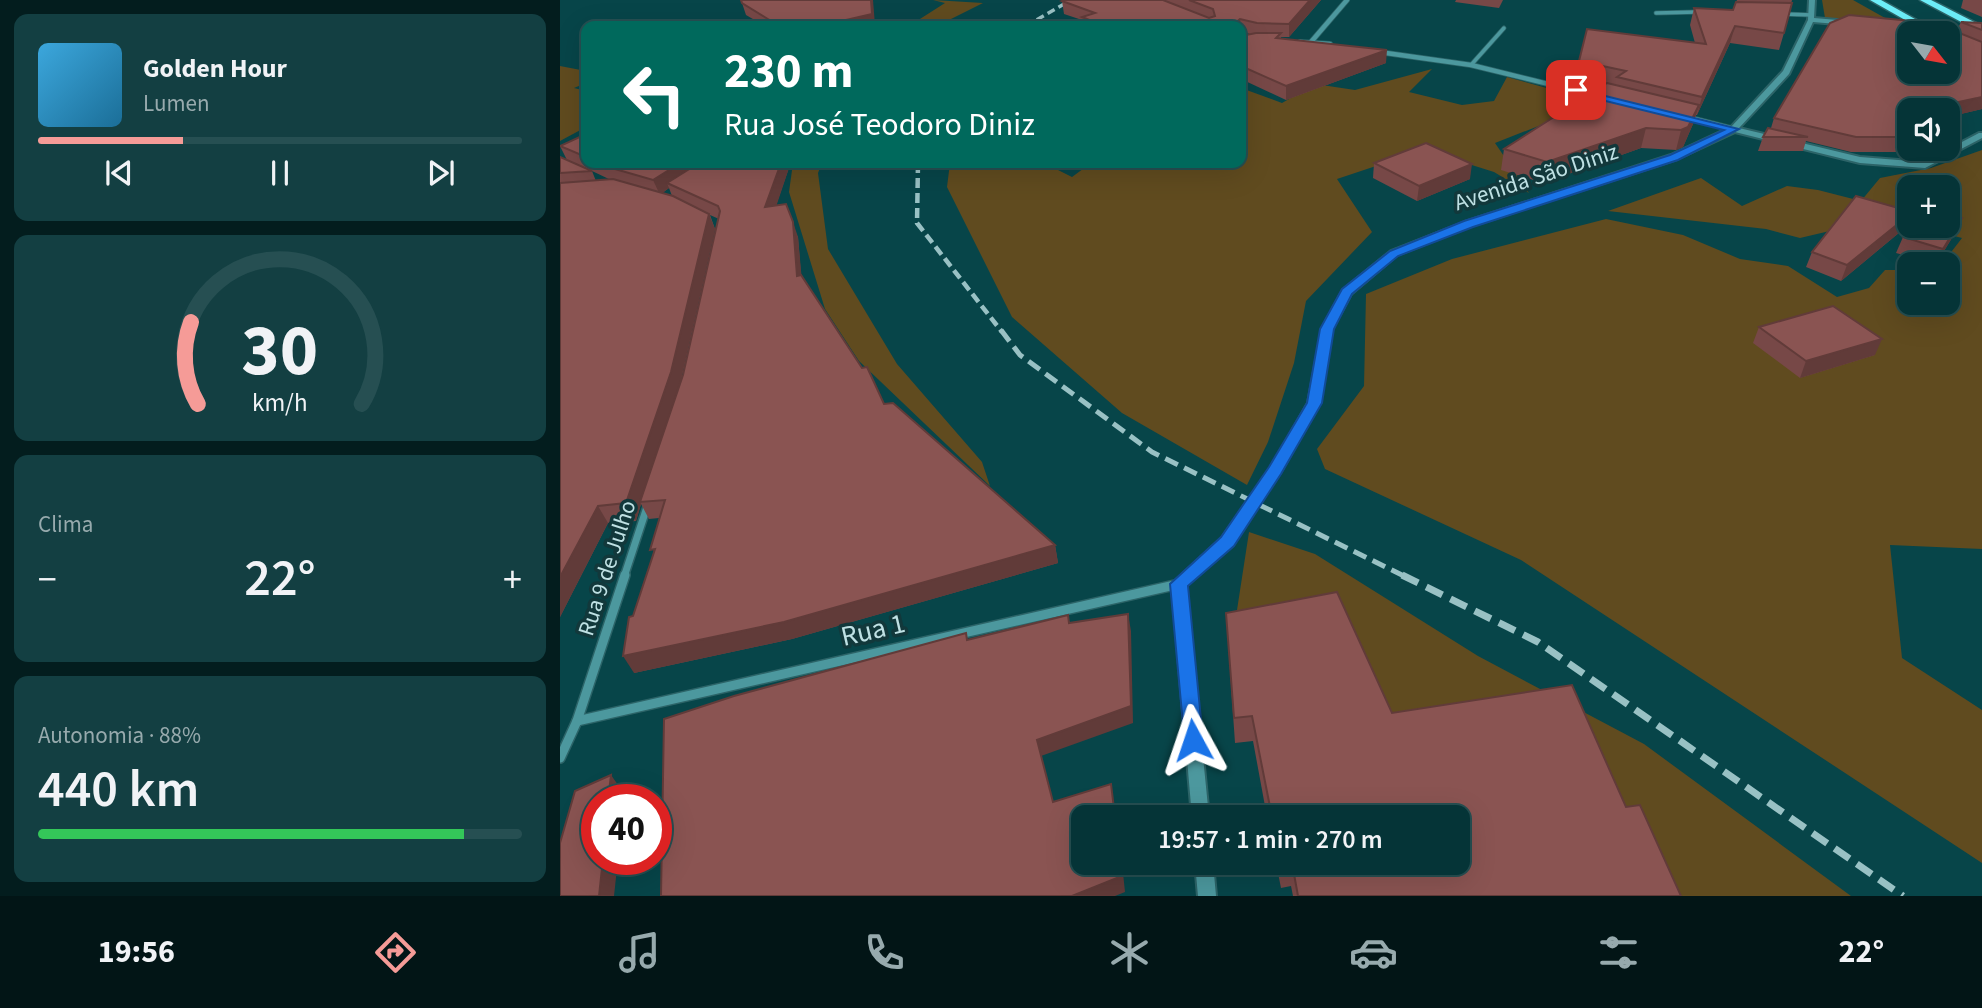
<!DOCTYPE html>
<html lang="pt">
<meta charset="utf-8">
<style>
:root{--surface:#053437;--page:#133f42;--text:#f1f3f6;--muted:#97aaad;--line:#264f52;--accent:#f59b97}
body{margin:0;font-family:"Source Sans 3",sans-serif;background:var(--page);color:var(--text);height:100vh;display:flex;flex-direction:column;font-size:26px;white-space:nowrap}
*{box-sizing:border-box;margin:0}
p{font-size:23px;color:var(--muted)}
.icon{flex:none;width:38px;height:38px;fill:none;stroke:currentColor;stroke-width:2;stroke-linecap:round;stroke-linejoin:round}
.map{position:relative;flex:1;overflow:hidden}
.details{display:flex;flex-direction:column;gap:14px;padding:14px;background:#031d1e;width:560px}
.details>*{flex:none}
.hud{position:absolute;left:21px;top:21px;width:665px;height:147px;border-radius:14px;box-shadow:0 7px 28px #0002,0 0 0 2px var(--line);background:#00695c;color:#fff;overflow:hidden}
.needle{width:46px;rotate:121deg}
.controls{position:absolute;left:1337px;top:21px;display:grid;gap:14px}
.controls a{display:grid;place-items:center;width:63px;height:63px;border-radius:14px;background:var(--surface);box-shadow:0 7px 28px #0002,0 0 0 2px var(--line);font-size:35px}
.speed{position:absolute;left:21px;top:784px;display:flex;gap:14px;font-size:35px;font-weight:700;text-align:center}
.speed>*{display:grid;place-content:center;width:91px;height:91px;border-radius:50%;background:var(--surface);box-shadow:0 7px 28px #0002,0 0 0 2px var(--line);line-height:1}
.speed .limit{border:10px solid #d22;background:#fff;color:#111}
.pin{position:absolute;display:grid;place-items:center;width:60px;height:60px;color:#fff;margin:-30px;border-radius:14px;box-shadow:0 4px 10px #0006}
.me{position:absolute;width:77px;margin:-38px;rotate:355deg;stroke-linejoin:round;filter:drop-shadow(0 0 5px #0008)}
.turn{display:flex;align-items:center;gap:24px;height:147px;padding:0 28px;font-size:32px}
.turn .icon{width:91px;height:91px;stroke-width:2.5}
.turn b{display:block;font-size:49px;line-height:60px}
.big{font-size:52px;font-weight:600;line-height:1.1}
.details .tile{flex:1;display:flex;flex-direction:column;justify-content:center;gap:10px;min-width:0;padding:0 24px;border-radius:14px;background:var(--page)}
.details .dial{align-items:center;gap:0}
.dial svg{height:182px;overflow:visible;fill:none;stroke:var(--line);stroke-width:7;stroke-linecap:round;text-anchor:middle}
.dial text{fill:var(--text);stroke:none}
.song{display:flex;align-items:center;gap:21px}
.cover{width:84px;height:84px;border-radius:10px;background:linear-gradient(135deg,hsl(200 70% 55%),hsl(200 70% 35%))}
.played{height:7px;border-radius:4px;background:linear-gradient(90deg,var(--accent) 30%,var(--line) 30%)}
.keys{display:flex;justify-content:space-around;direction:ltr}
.heat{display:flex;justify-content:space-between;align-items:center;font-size:38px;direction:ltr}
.charge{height:10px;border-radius:5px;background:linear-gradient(90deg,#34c759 88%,var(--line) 0)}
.trip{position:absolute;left:511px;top:805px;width:399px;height:70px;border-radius:14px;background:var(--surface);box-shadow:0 7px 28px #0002,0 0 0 2px var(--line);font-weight:600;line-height:70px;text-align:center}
.tab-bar{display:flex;height:112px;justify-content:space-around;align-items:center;background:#021516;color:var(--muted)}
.tab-bar .icon{width:49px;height:49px}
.tab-bar .on{color:var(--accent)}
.tab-bar b{font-size:32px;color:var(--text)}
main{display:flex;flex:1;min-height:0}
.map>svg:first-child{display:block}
.green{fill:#604b1f}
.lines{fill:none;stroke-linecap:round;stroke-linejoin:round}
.service-casing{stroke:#2c6468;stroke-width:5}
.minor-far2-casing{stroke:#2c6468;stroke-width:6}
.minor-far1-casing{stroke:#2c6468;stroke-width:10}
.minor-casing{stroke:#2c6468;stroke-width:12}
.tertiary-casing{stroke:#2c6468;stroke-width:4}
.primary-casing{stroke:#2c6468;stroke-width:3}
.service{stroke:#4c989e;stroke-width:3.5}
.minor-far2{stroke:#4c989e;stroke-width:4.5}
.minor-far1{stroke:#4c989e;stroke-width:7}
.minor{stroke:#4c989e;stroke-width:9}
.tertiary{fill:#4c989e;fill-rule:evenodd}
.primary{fill:#6deef9;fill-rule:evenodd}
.rail-far3{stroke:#99c1c4;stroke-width:3.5;stroke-dasharray:8 4.5;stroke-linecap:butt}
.rail-far2{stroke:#99c1c4;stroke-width:4.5;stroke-dasharray:10 5;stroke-linecap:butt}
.rail-far1{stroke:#99c1c4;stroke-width:5;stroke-dasharray:14 7;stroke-linecap:butt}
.rail{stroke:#99c1c4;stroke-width:7;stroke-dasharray:18 9;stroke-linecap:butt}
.wall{fill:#774847;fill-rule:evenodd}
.shaded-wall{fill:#613b39}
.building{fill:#8a5452;stroke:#613b39;stroke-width:2;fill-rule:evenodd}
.route{fill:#1a73e8;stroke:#114b97;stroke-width:2}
.labels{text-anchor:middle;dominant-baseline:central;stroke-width:7;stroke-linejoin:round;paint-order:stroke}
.street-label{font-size:23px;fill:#bfe1e4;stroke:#12383b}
.near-street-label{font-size:28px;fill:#bfe1e4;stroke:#12383b}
</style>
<main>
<section class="details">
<div class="tile">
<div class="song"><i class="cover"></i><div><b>Golden Hour</b><p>Lumen</p></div></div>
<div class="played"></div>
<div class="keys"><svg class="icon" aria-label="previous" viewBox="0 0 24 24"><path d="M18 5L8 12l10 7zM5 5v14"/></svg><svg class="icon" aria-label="pause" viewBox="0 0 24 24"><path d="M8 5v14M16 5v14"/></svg><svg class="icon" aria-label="next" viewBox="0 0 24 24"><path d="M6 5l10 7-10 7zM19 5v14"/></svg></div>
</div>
<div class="tile dial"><svg viewBox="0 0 100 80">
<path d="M14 69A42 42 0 1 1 86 69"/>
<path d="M14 69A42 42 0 0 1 11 33" stroke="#f59b97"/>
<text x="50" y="56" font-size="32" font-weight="700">30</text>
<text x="50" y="72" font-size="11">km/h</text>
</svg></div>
<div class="tile"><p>Clima</p>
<div class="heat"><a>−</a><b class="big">22°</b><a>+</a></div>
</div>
<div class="tile"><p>Autonomia · 88%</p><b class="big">440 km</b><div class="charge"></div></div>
</section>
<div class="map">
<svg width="1422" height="896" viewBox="0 0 1422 896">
<rect width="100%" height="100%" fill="#074549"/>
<g class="green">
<path d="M373,0l50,3 -46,23h-28l36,-23z"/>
<path d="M1262,0h31l41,23 -69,-5z"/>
<path d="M0,66l26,5v12l-12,5 12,3v36l-26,14z"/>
<path d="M872,69l-23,23 53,13 32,-4 13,-24 65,18 25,15 -33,6 -69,27 34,50 -35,-21 -70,-22 -87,29 35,53 -66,69 -12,62 -26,79 -21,43 -125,-72 -110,-96 -65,-130 3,-24h94l28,14 19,-14h150v-75l41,15 33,-19 40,6z"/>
<path d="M1422,150v399l-92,-4 12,113 80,52v153l-461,-303 -196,-91 -8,-20 47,-63 2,-92 86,-35 154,-40 77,16 57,24 48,7 49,31 32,-9 16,-18h24v33h39v-39h-6l20,-26 -46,-12h32v-39h-39v37l-37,-14 -38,20 -34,8 -34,-9 -158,-18 93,-33 41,28 45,-20 31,4 43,11 19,-23 51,-10z"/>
<path d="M233,163h29l-4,10 10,76 69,115 85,98 8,24 -131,-125 -34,-52 -36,-117z"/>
<path d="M689,532l66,22 163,102 166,88 207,152h-196l-35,-78 -354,-53 -31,-142z"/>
</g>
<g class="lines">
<g class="service-casing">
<g id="service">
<path d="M1096,13l41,-1"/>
<path d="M1223,14l29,1"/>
<path d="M911,65l33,-37"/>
</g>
</g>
<g class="minor-far2-casing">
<g id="minor-far2">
<path d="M740,42l30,2"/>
<path d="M751,42l36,-42"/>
<path d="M819,52l92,13 126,31"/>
<path d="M1127,117l47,12"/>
</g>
</g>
<g class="minor-far1-casing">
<path id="minor-far1" d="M64,577l24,-73"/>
</g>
<g class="minor-casing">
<g id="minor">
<path d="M17,721l602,-137"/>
<path d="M0,758l17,-37 48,-146"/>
</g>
</g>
<g class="tertiary-casing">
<g id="tertiary">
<path d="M1249,0h6l-1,18 35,3 3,2 -3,2 -36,-3 -24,52 -50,54 121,29 64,5 55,-29h3v5l-57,30 -65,-5 -125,-31 -58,27 -206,67 -74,29 -46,39 -19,35 -12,74 -40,70 -48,71 -46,42 23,231h-17l-20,-233 50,-46 49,-70 37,-65 14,-74 21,-39 48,-39 74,-29 206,-67 60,-28 52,-56 25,-51z"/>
<path d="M635,863h18l3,33h-18z"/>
</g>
</g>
<g class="primary-casing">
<g id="primary">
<path d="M1310,0h11l59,33h-12z"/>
<path d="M1360,0h11l51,26v7z"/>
</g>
</g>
<use href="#service" class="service"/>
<use href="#minor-far2" class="minor-far2"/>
<use href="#minor-far1" class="minor-far1"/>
<use href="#minor" class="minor"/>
<use href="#tertiary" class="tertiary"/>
<use href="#primary" class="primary"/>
<path class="rail-far3" d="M466,26l45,-26"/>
<path class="rail-far2" d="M358,163l-1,60 85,109"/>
<path class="rail-far1" d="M441,330l19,25 132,97 254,125"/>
<path class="rail" d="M842,575l136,67 365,254"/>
</g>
<g class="wall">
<path d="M181,0l134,25 -4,1h-106l-19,-11z"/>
<path d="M505,0h256l-32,37h-8v2l105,24 -100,37 -45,-21v-43l9,-2 -9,-3v-5h-158l-1,-6 -18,-6 -2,-13z"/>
<path d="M896,0h47l-4,8 -44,-6z"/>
<path d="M1177,0h55l-8,33 -5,17 -49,-7 -33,72h-1l-3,9 -10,23 -7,3 -35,-2 -98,35 -42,-13 3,-21 100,-64 -28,-7 3,-17 116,-18 -5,-18 4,-17 39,2z"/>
<path d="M1403,0h19v17l-21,-9z"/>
<path d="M1401,22l21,1v86l-34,8v-7h-39v39h30l-1,3h-87l-45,-11 -3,10h-45l5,-14 8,-9 3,-10 178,-88 4,2z"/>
<path d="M26,134v29h203l1,2 -14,40 22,32 3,38 83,129 171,141 3,18 -266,76 -158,34 -1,-57 20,-61 6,-37 -10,1 -8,-15 -5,17 -28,2 -48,94v-460l7,3 -7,-14zM32,171l19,9 -15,1zM109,188l3,8 -10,-3zM150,215l9,4 -36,156 -3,10 35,-156z"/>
<path d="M814,163l96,16 -53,22 -44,-23z"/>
<path d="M1402,218l-7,15 -19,31 -40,-11 7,-16z"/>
<path d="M1346,227l-65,54 -35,-14 6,-15z"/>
<path d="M1199,327l116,28 -75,23 -47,-35z"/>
<path d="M666,613l166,100 234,94 55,89h-388l-2,-10 -10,2 -5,-25h182v-46h-191l-14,-76 -18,2z"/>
</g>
<g class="shaded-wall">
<path d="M311,0h2l2,25 -37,1 4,-5z"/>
<path d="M750,0h11l-32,37v-13z"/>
<path d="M680,19l1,7h-5v-4z"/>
<path d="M1175,26l-5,17 -33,72 5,-18z"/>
<path d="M827,50l-1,13 -100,37v-14z"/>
<path d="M1422,97v12l-34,8v-7h-27z"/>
<path d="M1139,105l-6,19 -10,23 -7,3 5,-20z"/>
<path d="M1086,128l-5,20 -98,35 4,-21z"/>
<path d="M120,163h28l-41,20 2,5 -9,7 -7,-15z"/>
<path d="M221,163h8l1,2 -19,57 -6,-15z"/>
<path d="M912,164l-2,15 -53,22 2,-15z"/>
<path d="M149,214l6,15 -36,159 -39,114 1,2 -5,17 -10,-18z"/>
<path d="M1349,215v5l-3,7 -65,54 6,-16z"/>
<path d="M1402,218l-7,15 -19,31 7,-15z"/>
<path d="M233,222l5,15 5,55 -6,-16z"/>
<path d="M1322,339l-7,16 -75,23 6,-17z"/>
<path d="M38,506l10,17 -48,94v-40z"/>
<path d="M495,545l3,18 -266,76 -158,34 -11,-17z"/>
<path d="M568,614l3,17 2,92 -92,33 -4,-16z"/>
<path d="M51,775l12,17v8h-15z"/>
<path d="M43,859h15l-4,37h-15z"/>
<path d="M561,863h1l3,29 -10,4h-43z"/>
</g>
<g class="building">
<path d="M181,0h130l1,14 -30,7 -4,5h-70l3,-5 -29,-18z"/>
<path d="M505,0h98l46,18 6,-2 -2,-7 -24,-9h121l-21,24 -32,-1 -17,-4 -4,3 2,4h-153l12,-3 -15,-6 13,-4 -33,-12z"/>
<path d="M1176,2l56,1 -8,30 -49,-7 -33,71 -85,-20 9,-6 -47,-10 8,-32 119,15 -12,-36 39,2z"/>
<path d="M1289,15l84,8 18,-2 1,9 30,12v55l-61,13h-12v3l-6,1 6,2v21h-53l-82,-19 56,-95zM1349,33h39v39h-39z"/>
<path d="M1401,22l21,1v7z"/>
<path d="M696,33h25l-5,5 111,12 -101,36 -45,-20v-30z"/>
<path d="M1047,83l92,22 -11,22 -7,3 -35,-2 -99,34 -43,-13z"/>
<path d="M1208,128l40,9h-45z"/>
<path d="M26,134v23l-26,-11z"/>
<path d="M866,143l46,21 -53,22 -45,-23z"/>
<path d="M0,157l32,14 -32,2z"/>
<path d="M40,163h80l-27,17 -38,-11z"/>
<path d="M139,163h82l-16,44 21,-3 7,18 4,54 4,-1 61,93 5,-1 17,37 9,-1 162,142 -271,77 -161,34 6,-39 4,-1 22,-67 -5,1 15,-50 -25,2 43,-127 37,-164 -2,-5 -51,-23z"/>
<path d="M53,179l60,17 36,18 -38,158 -45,131 -28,3 -38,71v-394z"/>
<path d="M1296,196l53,15v4l-62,50 -35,-13z"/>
<path d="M1388,214l14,4 -19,31 -40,-12 7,-11h38z"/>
<path d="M1273,306l49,33 -76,22 -47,-34z"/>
<path d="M777,592l55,121 180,-28 54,122 14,-2 41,91h-383l-6,-33h166v-46h-186l-20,-101 -18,2 -8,-105z"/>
<path d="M568,614l3,92 -94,34 16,62 58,-18 4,33h-32v46h38l1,13 -50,20h-411l3,-177 70,-23 232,-63 1,7 101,-25 1,8z"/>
<path d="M51,775l-3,25h-11v59h6l-4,37h-39v-53l15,-52z"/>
</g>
<path class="route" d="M1013,88l166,41 -61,31 -205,67 -75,29 -46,38 -18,35 -12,74 -41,71 -47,72 -46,40 15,154 -3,6 -7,3 -8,-3 -15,-162 51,-47 48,-70 38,-64 13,-74 22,-40 48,-38 74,-30 206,-66 54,-25 -151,-37z"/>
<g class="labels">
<g class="street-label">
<text transform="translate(976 177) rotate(-18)">Avenida São Diniz</text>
<text transform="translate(47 568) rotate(-72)">Rua 9 de Julho</text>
</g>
<g class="near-street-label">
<text transform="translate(313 630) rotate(-13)">Rua 1</text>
</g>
</g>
</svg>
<div class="controls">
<a><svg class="needle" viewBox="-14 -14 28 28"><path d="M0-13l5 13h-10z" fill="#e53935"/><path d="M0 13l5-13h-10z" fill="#97aaad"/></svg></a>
<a><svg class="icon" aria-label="sound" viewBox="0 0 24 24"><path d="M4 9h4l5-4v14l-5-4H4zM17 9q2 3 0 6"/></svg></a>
<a>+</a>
<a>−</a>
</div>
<div class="speed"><div class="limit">40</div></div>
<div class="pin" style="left:1016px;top:90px;background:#d93025"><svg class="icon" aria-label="arrive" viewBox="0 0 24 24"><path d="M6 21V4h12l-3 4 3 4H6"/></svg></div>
<svg class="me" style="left:633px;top:740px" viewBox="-20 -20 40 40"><path d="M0-17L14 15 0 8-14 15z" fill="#1a73e8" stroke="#fff" stroke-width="4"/></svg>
<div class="trip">19:57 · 1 min · 270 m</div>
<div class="hud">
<div class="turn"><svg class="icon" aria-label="left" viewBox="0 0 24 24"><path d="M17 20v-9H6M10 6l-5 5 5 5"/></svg><div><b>230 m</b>Rua José Teodoro Diniz</div></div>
</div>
</div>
</main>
<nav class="tab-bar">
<b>19:56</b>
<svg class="icon on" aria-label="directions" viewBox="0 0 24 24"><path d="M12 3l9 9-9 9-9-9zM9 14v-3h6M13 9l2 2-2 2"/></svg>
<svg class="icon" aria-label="music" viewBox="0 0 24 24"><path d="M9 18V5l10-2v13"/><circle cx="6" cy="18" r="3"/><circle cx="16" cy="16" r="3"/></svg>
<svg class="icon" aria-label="phone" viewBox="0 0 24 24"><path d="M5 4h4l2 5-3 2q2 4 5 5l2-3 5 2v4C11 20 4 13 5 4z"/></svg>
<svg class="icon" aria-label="climate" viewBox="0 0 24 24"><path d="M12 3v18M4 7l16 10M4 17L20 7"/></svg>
<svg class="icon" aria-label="car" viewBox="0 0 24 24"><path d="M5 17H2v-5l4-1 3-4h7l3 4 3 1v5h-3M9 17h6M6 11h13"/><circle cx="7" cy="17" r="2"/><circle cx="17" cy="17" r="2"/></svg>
<svg class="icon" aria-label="filters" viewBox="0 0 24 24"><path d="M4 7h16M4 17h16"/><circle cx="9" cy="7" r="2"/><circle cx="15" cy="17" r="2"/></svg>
<b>22°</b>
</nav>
